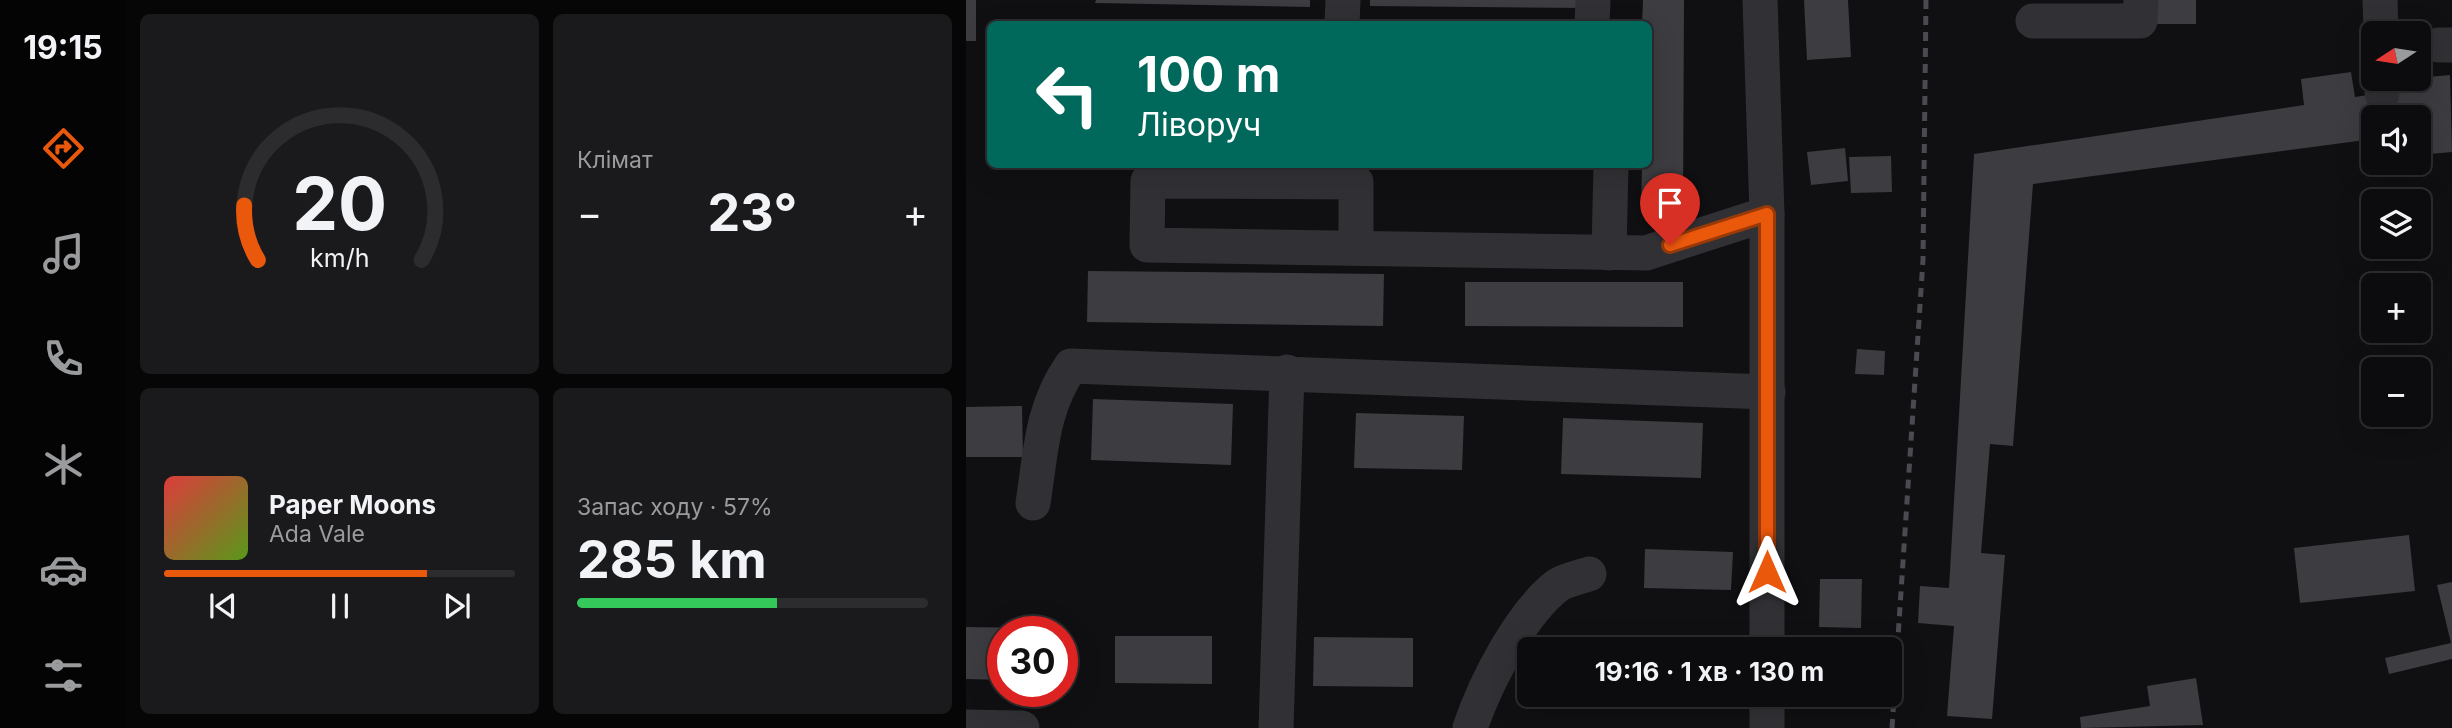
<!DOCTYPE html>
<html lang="uk">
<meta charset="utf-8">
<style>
:root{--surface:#0c0b0d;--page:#1a191b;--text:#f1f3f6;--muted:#9a9b9d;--line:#2c2b2e;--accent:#ea580c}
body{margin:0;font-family:Inter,sans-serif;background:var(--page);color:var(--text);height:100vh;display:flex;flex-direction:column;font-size:26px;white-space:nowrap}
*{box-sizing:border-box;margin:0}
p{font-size:23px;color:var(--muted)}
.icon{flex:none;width:38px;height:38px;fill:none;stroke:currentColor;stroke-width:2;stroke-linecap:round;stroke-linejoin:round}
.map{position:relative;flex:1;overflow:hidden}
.sheet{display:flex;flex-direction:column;gap:14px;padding:14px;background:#070607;width:840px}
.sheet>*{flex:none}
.hud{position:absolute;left:21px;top:21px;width:665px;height:147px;border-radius:10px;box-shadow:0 7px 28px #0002,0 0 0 2px var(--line);background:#00695c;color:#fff;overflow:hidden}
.needle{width:46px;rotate:258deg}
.controls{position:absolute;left:1395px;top:21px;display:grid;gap:14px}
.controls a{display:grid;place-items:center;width:70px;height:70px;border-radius:10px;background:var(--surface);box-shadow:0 7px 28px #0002,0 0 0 2px var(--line);font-size:35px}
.speed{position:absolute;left:21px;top:616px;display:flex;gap:14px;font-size:35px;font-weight:700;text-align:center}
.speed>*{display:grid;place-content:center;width:91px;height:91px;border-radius:50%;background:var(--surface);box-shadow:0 7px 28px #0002,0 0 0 2px var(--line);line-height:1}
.speed .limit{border:10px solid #d22;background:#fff;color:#111}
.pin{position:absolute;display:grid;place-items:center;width:60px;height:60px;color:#fff;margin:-72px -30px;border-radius:50% 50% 50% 0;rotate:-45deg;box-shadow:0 0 7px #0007}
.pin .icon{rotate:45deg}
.me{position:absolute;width:77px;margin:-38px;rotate:0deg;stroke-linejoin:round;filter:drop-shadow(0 0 5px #0008)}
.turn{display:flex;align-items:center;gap:24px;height:147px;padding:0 35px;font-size:32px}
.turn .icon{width:91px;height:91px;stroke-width:2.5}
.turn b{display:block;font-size:49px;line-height:60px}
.big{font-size:52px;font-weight:700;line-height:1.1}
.sheet .widget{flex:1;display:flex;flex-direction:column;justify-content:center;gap:10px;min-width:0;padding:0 24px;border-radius:10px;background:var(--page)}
.sheet .dial{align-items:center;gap:0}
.dial svg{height:182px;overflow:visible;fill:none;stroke:var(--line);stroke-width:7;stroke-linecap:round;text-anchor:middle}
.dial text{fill:var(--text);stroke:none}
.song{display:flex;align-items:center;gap:21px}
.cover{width:84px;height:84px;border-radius:10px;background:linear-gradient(135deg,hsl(0 70% 55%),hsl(90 70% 35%))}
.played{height:7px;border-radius:4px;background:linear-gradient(90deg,var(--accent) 75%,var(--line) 75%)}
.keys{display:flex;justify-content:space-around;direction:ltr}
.heat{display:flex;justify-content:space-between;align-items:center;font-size:38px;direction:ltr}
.charge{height:10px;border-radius:5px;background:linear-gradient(90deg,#34c759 57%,var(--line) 0)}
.sheet .tiles{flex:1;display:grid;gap:14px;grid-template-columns:repeat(2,1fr)}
.trip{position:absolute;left:551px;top:637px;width:385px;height:70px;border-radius:10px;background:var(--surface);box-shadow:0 7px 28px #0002,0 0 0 2px var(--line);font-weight:700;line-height:70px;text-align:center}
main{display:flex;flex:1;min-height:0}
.tab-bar{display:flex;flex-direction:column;width:126px;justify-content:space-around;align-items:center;background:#050405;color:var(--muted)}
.tab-bar .icon{width:49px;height:49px}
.tab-bar .current{color:var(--accent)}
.tab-bar b{font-size:32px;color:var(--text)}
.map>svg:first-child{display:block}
.building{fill:#3c3c41}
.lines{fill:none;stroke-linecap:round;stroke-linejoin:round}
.minor{stroke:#313135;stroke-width:35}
.rail{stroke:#4a4b50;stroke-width:5;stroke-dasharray:9 7;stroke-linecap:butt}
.route-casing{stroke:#983908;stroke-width:18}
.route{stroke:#ea580c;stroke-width:12}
</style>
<main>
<nav class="tab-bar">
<b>19:15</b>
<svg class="icon current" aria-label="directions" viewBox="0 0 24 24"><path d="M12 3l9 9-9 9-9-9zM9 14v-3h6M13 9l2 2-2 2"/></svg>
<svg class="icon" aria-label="music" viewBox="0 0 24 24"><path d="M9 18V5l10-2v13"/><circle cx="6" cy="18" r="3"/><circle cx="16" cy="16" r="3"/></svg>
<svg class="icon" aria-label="phone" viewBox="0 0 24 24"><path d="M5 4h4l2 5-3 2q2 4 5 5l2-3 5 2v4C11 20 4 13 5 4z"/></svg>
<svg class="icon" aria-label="climate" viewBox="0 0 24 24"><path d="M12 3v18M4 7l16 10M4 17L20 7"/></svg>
<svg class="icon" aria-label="car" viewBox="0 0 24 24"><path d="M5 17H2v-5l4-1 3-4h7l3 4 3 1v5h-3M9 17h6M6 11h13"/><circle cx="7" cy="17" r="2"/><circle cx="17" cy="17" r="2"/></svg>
<svg class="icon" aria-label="filters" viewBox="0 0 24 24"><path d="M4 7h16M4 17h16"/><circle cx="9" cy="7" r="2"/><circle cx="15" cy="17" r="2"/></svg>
</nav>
<section class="sheet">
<div class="tiles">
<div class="widget dial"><svg viewBox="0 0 100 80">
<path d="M14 69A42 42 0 1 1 86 69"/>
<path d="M14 69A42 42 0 0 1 8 45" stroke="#ea580c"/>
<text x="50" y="56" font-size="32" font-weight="700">20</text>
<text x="50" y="72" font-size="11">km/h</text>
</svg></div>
<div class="widget"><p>Клімат</p>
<div class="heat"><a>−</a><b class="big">23°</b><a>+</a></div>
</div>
<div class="widget">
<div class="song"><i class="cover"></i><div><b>Paper Moons</b><p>Ada Vale</p></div></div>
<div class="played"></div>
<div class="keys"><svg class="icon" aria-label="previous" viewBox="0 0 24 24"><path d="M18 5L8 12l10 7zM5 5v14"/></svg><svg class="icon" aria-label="pause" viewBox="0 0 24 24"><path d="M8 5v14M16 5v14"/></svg><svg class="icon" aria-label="next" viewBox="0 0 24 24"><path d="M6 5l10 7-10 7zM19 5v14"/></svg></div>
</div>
<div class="widget"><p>Запас ходу · 57%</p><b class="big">285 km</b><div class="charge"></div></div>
</div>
</section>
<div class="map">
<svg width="1486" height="728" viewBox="0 0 1486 728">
<rect width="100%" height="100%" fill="#100f11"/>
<g class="building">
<rect x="0" y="0" width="10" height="41"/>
<path d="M130,0h214v7l-215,-4z"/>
<path d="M404,0h216v8l-216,-2z"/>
<path d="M677,0h41l-1,213h-42l1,-49h6v-140h-6z"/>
<path d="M838,0h44l3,57 -44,3z"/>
<rect x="1191" y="0" width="39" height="24"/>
<path d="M1385,72l4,25 51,-8 -1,-10 45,-4 2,77 -34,3v-38h-45v22l-340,45 -20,262 -23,-2 -9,109 24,2 -13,164 -45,-3 7,-90 -36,-3 2,-37 29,2 25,-434 330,-49 -3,-26z"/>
<path d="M879,148l3,33 -37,4 -4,-33z"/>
<path d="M925,156l1,36 -41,1 -2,-36z"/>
<path d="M122,271l296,3 -1,52 -296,-4z"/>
<path d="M499,282h218v45l-218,-1z"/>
<path d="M891,349l28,2 -1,24 -29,-1z"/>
<path d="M127,399l140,5 -2,61 -140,-5z"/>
<path d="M56,406l1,51h-57v-50z"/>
<path d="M390,413l108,3 -2,54 -108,-2z"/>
<path d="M597,418l140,5 -2,55 -140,-4z"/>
<path d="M1443,535l6,56 -115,12 -6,-55z"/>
<path d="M679,549l88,3 -2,38 -87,-2z"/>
<path d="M854,579h42l-1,49 -42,-1z"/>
<path d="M1486,582v77l-63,15 -4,-16 66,-15 -14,-58z"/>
<path d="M0,627l62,1v4h-25v48l-37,-1z"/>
<path d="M149,636h97v48l-97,-1z"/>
<path d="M348,637l99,1v49l-100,-1z"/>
<path d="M605,638l130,1v10h-130z"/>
<path d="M1230,678l7,47 -122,3 -1,-11 70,-11 -3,-20z"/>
</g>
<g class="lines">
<g class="minor">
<path d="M794,0l7,214v435"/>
<path d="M1414,0l1,33"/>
<path d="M1067,21h107l1,-21"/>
<path d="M376,24l1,-24"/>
<path d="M626,24l1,-24"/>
<path d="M1473,45h13"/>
<path d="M1416,79v14"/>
<path d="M390,246v-64l-208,-1 -1,64 499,8 121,-39"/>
<path d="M643,253l2,-89"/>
<path d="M67,503c8,-50 8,-94 38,-137l697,26"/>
<path d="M0,727l56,1"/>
<path d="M310,728l11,-356"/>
<path d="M504,728c15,-44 50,-114 88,-143 8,-5 22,-8 31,-11"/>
<path d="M801,728v-33"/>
</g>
<path class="rail" d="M926,728l31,-468 3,-260"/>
</g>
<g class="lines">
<g class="route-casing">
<path id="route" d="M704,245l97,-31v358"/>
</g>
<use href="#route" class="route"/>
</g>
</svg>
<div class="controls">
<a><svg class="needle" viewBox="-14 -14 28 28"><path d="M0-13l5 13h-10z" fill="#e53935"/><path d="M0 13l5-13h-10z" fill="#9a9b9d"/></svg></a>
<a><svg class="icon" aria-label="sound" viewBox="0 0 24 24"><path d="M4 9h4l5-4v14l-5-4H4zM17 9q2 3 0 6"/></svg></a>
<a><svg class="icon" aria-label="layers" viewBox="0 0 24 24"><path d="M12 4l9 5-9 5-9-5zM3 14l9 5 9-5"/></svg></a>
<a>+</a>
<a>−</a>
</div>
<div class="speed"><div class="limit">30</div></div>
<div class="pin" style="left:704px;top:245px;background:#d93025"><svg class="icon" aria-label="arrive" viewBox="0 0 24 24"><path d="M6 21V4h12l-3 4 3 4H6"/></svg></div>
<svg class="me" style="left:801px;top:572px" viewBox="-20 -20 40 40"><path d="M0-17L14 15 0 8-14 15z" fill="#ea580c" stroke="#fff" stroke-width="4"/></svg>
<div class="trip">19:16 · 1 хв · 130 m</div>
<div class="hud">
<div class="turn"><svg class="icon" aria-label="left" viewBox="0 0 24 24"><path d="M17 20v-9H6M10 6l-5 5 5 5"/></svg><div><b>100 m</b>Ліворуч</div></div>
</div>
</div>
</main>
